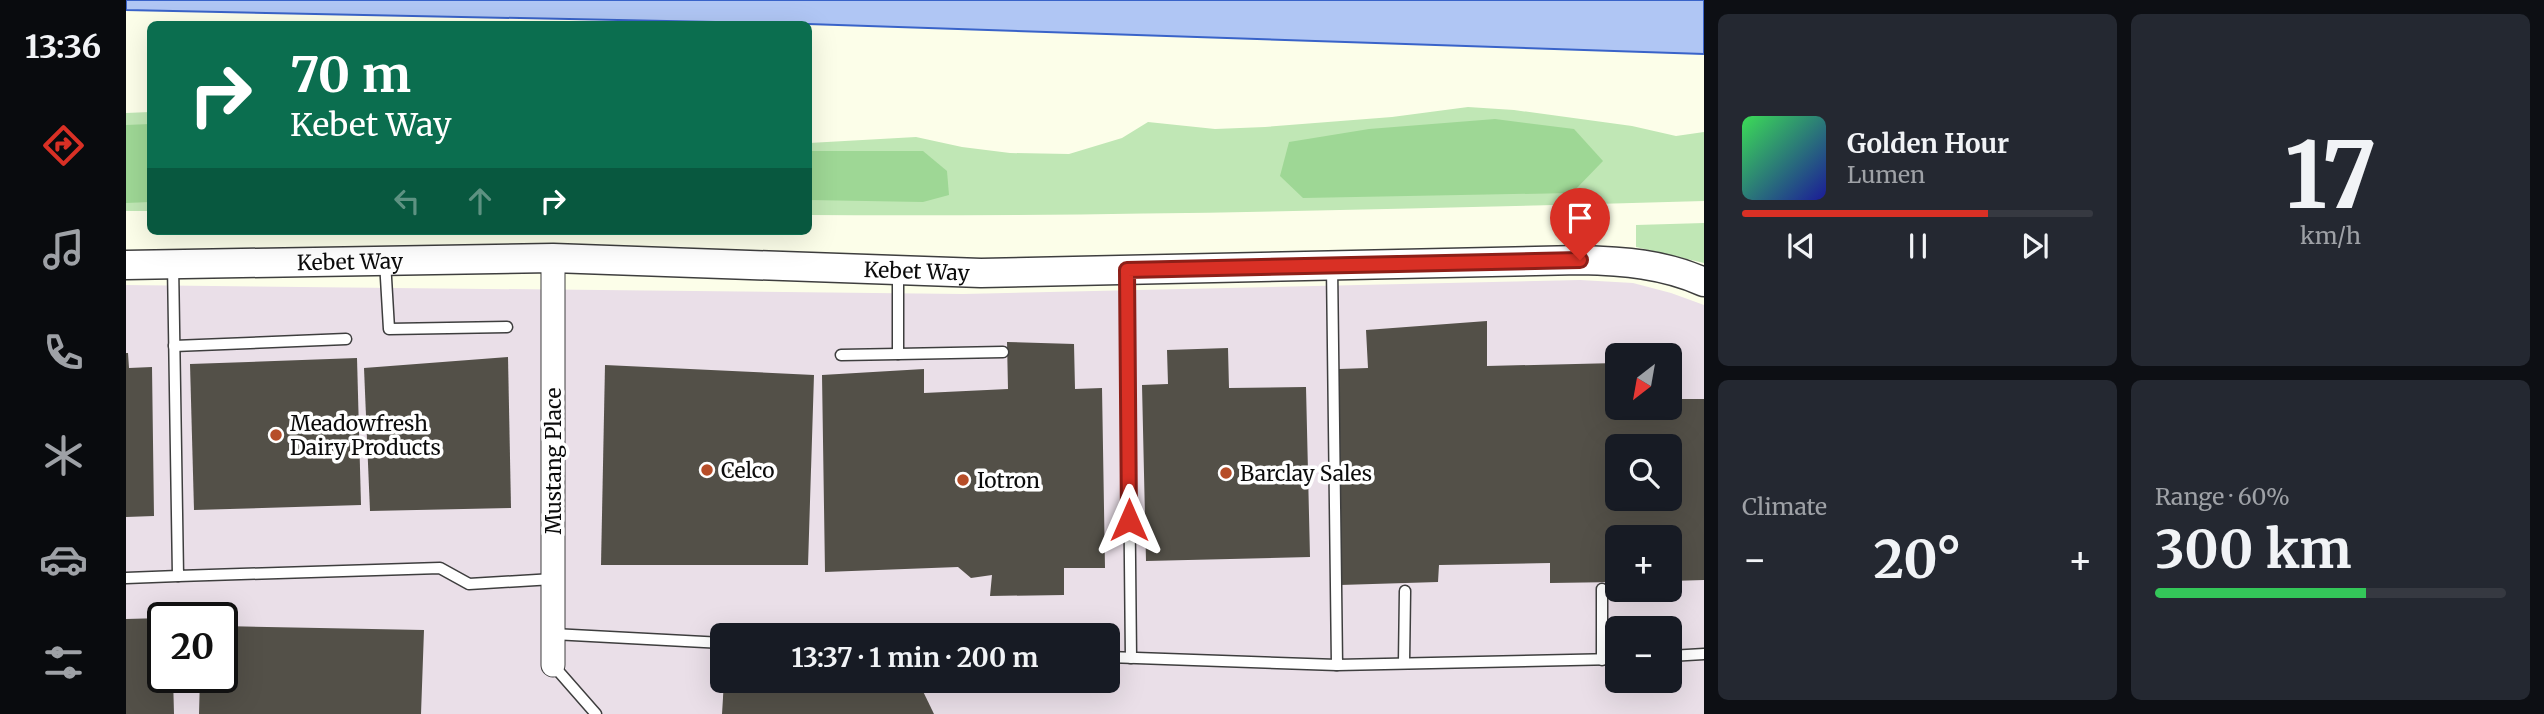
<!DOCTYPE html>
<meta charset="utf-8">
<style>
:root{--surface:#171b24;--page:#242831;--text:#f1f3f6;--muted:#9ea1a6;--line:#363941;--accent:#d93025}
body{margin:0;font-family:Merriweather,serif;background:var(--page);color:var(--text);height:100vh;display:flex;flex-direction:column;font-size:26px;white-space:nowrap}
*{box-sizing:border-box;margin:0}
p{font-size:23px;color:var(--muted)}
.icon{flex:none;width:38px;height:38px;fill:none;stroke:currentColor;stroke-width:2;stroke-linecap:round;stroke-linejoin:round}
.map{position:relative;flex:1;overflow:hidden}
.drawer{display:flex;flex-direction:column;gap:14px;padding:14px;background:#0d0f14;width:840px}
.drawer>*{flex:none}
.hud{position:absolute;left:21px;top:21px;width:665px;height:214px;border-radius:10px;box-shadow:0 7px 28px #0002;background:#0b6e4f;color:#fff;overflow:hidden}
.needle{width:46px;rotate:211deg}
.fabs{position:absolute;left:1479px;top:343px;display:grid;gap:14px}
.fabs a{display:grid;place-items:center;width:77px;height:77px;border-radius:10px;background:var(--surface);box-shadow:0 7px 28px #0002;font-size:35px}
.speed{position:absolute;left:21px;top:602px;display:flex;gap:14px;font-size:35px;font-weight:700;text-align:center}
.speed>*{display:grid;place-content:center;width:91px;height:91px;border-radius:50%;background:var(--surface);box-shadow:0 7px 28px #0002;line-height:1}
.speed .limit{border:4px solid #111;border-radius:10px;background:#fff;color:#111}
.pin{position:absolute;display:grid;place-items:center;width:60px;height:60px;color:#fff;margin:-72px -30px;border-radius:50% 50% 50% 0;rotate:-45deg;box-shadow:0 0 7px #0007}
.pin .icon{rotate:45deg}
.me{position:absolute;width:77px;margin:-38px;rotate:0deg;stroke-linejoin:round;filter:drop-shadow(0 0 5px #0008)}
.turn{display:flex;align-items:center;gap:24px;height:147px;padding:0 28px;font-size:32px}
.turn .icon{width:91px;height:91px;stroke-width:2.5}
.turn b{display:block;font-size:49px;line-height:60px}
.lanes{display:flex;align-items:center;height:66px;padding:0 28px;background:#0003;justify-content:center;gap:35px;direction:ltr}
.lanes .off{opacity:.35}
.big{font-size:52px;font-weight:700;line-height:1.1}
.drawer .card{flex:1;display:flex;flex-direction:column;justify-content:center;gap:10px;min-width:0;padding:0 24px;border-radius:10px;background:var(--page)}
.drawer .dial{align-items:center;gap:0}
.dial b{font-size:91px;line-height:1}
.song{display:flex;align-items:center;gap:21px}
.cover{width:84px;height:84px;border-radius:10px;background:linear-gradient(135deg,hsl(130 70% 55%),hsl(240 70% 35%))}
.played{height:7px;border-radius:4px;background:linear-gradient(90deg,var(--accent) 70%,var(--line) 70%)}
.keys{display:flex;justify-content:space-around;direction:ltr}
.heat{display:flex;justify-content:space-between;align-items:center;font-size:38px;direction:ltr}
.charge{height:10px;border-radius:5px;background:linear-gradient(90deg,#34c759 60%,var(--line) 0)}
.drawer .tiles{flex:1;display:grid;gap:14px;grid-template-columns:repeat(2,1fr)}
.trip{position:absolute;left:584px;top:623px;width:410px;height:70px;border-radius:10px;background:var(--surface);box-shadow:0 7px 28px #0002;font-weight:700;line-height:70px;text-align:center}
main{display:flex;flex:1;min-height:0}
.tab-bar{display:flex;flex-direction:column;width:126px;justify-content:space-around;align-items:center;background:#090b0e;color:var(--muted)}
.tab-bar .icon{width:49px;height:49px}
.tab-bar .on{color:var(--accent)}
.tab-bar b{font-size:32px;color:var(--text)}
.map>svg:first-child{display:block}
.industrial{fill:#eadfe8;fill-rule:evenodd}
.green{fill:#c0e7b5}
.forest{fill:#9ed795}
.water{fill:#b0c6f4;stroke:#3963c9;stroke-width:2}
.building{fill:#535048;fill-rule:evenodd}
.lines{fill:none;stroke-linecap:round;stroke-linejoin:round}
.service-casing{stroke:#3e3e3e;stroke-width:13}
.minor-casing{stroke:#3e3e3e;stroke-width:25}
.tertiary-casing{stroke:#3e3e3e;stroke-width:31}
.service{stroke:#fff;stroke-width:10}
.minor{stroke:#fff;stroke-width:23}
.tertiary{stroke:#fff;stroke-width:28}
.route-casing{stroke:#8d1f18;stroke-width:18}
.route{stroke:#d93025;stroke-width:12}
.poi-dot{fill:#b64d28;stroke:#fff;stroke-width:2.5}
.labels{text-anchor:middle;dominant-baseline:central;stroke-width:7;stroke-linejoin:round;paint-order:stroke}
.street-label{font-size:21px;fill:#0b0b0b;stroke:#fff}
.poi-label{font-size:21px;fill:#0b0b0b;stroke:#fff;text-anchor:start}
</style>
<main>
<nav class="tab-bar">
<b>13:36</b>
<svg class="icon on" aria-label="directions" viewBox="0 0 24 24"><path d="M12 3l9 9-9 9-9-9zM9 14v-3h6M13 9l2 2-2 2"/></svg>
<svg class="icon" aria-label="music" viewBox="0 0 24 24"><path d="M9 18V5l10-2v13"/><circle cx="6" cy="18" r="3"/><circle cx="16" cy="16" r="3"/></svg>
<svg class="icon" aria-label="phone" viewBox="0 0 24 24"><path d="M5 4h4l2 5-3 2q2 4 5 5l2-3 5 2v4C11 20 4 13 5 4z"/></svg>
<svg class="icon" aria-label="climate" viewBox="0 0 24 24"><path d="M12 3v18M4 7l16 10M4 17L20 7"/></svg>
<svg class="icon" aria-label="car" viewBox="0 0 24 24"><path d="M5 17H2v-5l4-1 3-4h7l3 4 3 1v5h-3M9 17h6M6 11h13"/><circle cx="7" cy="17" r="2"/><circle cx="17" cy="17" r="2"/></svg>
<svg class="icon" aria-label="filters" viewBox="0 0 24 24"><path d="M4 7h16M4 17h16"/><circle cx="9" cy="7" r="2"/><circle cx="15" cy="17" r="2"/></svg>
</nav>
<div class="map">
<svg width="1578" height="714" viewBox="0 0 1578 714">
<rect width="100%" height="100%" fill="#fcfee9"/>
<path class="industrial" d="M1454,280l53,3 38,10 33,12v409h-1578v-429l837,9zM1491,355h53v53h-53zM1491,446h53v53h-53zM1491,537h53v53h-53zM37,618h59v59h-59zM1491,628h53v53h-53zM597,635h385v46h-385z"/>
<g class="green">
<path d="M1342,107l46,3 118,16 44,10 28,-4v69c-299,8 -597,16 -895,14v-72l107,-6 46,10 48,6 59,1 53,-16 26,-16 67,7 50,-2 127,-10z"/>
<path d="M24,112v99h-24v-98z"/>
<path d="M1578,223v40l-68,-16v-22z"/>
</g>
<g class="forest">
<path d="M1369,119l79,10 29,32 -31,32 -269,5 -23,-22 9,-34 80,-13z"/>
<path d="M24,124v78l-24,1v-78z"/>
<path d="M683,151h114l24,20 2,24 -26,7 -114,-2z"/>
</g>
<path class="water" d="M0,0h1578v54l-896,-30 -682,-14z"/>
<g class="building">
<path d="M1361,321v45l130,-3v45h53v-9h34v181l-34,1v-44h-53v45l-67,1v-20l-111,2 -1,17 -98,3 -1,-216 29,-1 -2,-38zM1491,446h53v53h-53z"/>
<path d="M881,342l67,2 1,45 27,-1 3,180h-41v27l-74,1 2,-21 -21,3 -13,-11 -133,5 -3,-197 102,-6v24l84,-4z"/>
<path d="M1102,348l1,40 77,-1 4,170 -164,4 -4,-176 26,-1 -1,-34z"/>
<path d="M0,353h2l1,15 23,-1 2,149 -28,1z"/>
<path d="M382,357l3,151 -141,3 -6,-143z"/>
<path d="M231,358l4,147 -167,5 -4,-146z"/>
<path d="M479,365l209,10 -6,190h-207z"/>
<path d="M37,618v59h10l1,37h-48v-95z"/>
<path d="M96,626l202,4 -3,84h-222l1,-37h22z"/>
<path d="M598,681h194l16,33h-212z"/>
</g>
<g class="lines">
<g class="service-casing">
<g id="service">
<path d="M259,261l4,68 118,-2"/>
<path d="M47,264l5,312 262,-8 29,16 84,-5"/>
<path d="M1206,266l5,399 280,-6"/>
<path d="M772,270v84l105,-2"/>
<path d="M1001,272l4,386"/>
<path d="M48,346l172,-7"/>
<path d="M715,355l57,-1"/>
<path d="M0,578l52,-2"/>
<path d="M427,634l170,9"/>
<path d="M1544,656l34,-2"/>
<path d="M982,657l229,8"/>
<path d="M1476,660v-71"/>
<path d="M1278,663l1,-72"/>
<path d="M427,665l43,49"/>
</g>
</g>
<g class="minor-casing">
<path id="minor" d="M427,665v-407"/>
</g>
<g class="tertiary-casing">
<g id="tertiary">
<path id="s1" d="M0,265l427,-7 428,15 599,-13c43,1 84,4 124,22"/>
</g>
</g>
<use href="#service" class="service"/>
<use href="#minor" class="minor"/>
<use href="#tertiary" class="tertiary"/>
</g>
<g class="lines">
<g class="route-casing">
<path id="route" d="M1003,520l-2,-250 453,-10"/>
</g>
<use href="#route" class="route"/>
</g>
<g class="poi-dot">
<circle cx="150" cy="435" r="7"/>
<circle cx="581" cy="470" r="7"/>
<circle cx="1100" cy="473" r="7"/>
<circle cx="837" cy="480" r="7"/>
</g>
<g class="labels">
<g class="street-label">
<text stroke="none"><textPath href="#s1" startOffset="224">Kebet Way</textPath></text>
<text stroke="none"><textPath href="#s1" startOffset="791">Kebet Way</textPath></text>
<text transform="translate(427 461) rotate(-90)">Mustang Place</text>
</g>
<g class="poi-label">
<text x="164" y="423">Meadowfresh<tspan x="164" dy="24">Dairy Products</tspan></text>
<text x="595" y="470">Celco</text>
<text x="1114" y="473">Barclay Sales</text>
<text x="851" y="480">Iotron</text>
</g>
</g>
</svg>
<div class="fabs">
<a><svg class="needle" viewBox="-14 -14 28 28"><path d="M0-13l5 13h-10z" fill="#e53935"/><path d="M0 13l5-13h-10z" fill="#9ea1a6"/></svg></a>
<a><svg class="icon" aria-label="search" viewBox="0 0 24 24"><circle cx="10" cy="10" r="6"/><path d="M15 15l6 6"/></svg></a>
<a>+</a>
<a>−</a>
</div>
<div class="speed"><div class="limit">20</div></div>
<div class="pin" style="left:1454px;top:260px;background:#d93025"><svg class="icon" aria-label="arrive" viewBox="0 0 24 24"><path d="M6 21V4h12l-3 4 3 4H6"/></svg></div>
<svg class="me" style="left:1003px;top:520px" viewBox="-20 -20 40 40"><path d="M0-17L14 15 0 8-14 15z" fill="#d93025" stroke="#fff" stroke-width="4"/></svg>
<div class="trip">13:37 · 1 min · 200 m</div>
<div class="hud">
<div class="turn"><svg class="icon" aria-label="right" viewBox="0 0 24 24"><path d="M7 20v-9h11M14 6l5 5-5 5"/></svg><div><b>70 m</b>Kebet Way</div></div>
<div class="lanes"><svg class="icon off" aria-label="left" viewBox="0 0 24 24"><path d="M17 20v-9H6M10 6l-5 5 5 5"/></svg><svg class="icon off" aria-label="ahead" viewBox="0 0 24 24"><path d="M12 20V5M6 11l6-6 6 6"/></svg><svg class="icon" aria-label="right" viewBox="0 0 24 24"><path d="M7 20v-9h11M14 6l5 5-5 5"/></svg></div>
</div>
</div>
<section class="drawer">
<div class="tiles">
<div class="card">
<div class="song"><i class="cover"></i><div><b>Golden Hour</b><p>Lumen</p></div></div>
<div class="played"></div>
<div class="keys"><svg class="icon" aria-label="previous" viewBox="0 0 24 24"><path d="M18 5L8 12l10 7zM5 5v14"/></svg><svg class="icon" aria-label="pause" viewBox="0 0 24 24"><path d="M8 5v14M16 5v14"/></svg><svg class="icon" aria-label="next" viewBox="0 0 24 24"><path d="M6 5l10 7-10 7zM19 5v14"/></svg></div>
</div>
<div class="card dial"><b>17</b><p>km/h</p></div>
<div class="card"><p>Climate</p>
<div class="heat"><a>−</a><b class="big">20°</b><a>+</a></div>
</div>
<div class="card"><p>Range · 60%</p><b class="big">300 km</b><div class="charge"></div></div>
</div>
</section>
</main>
